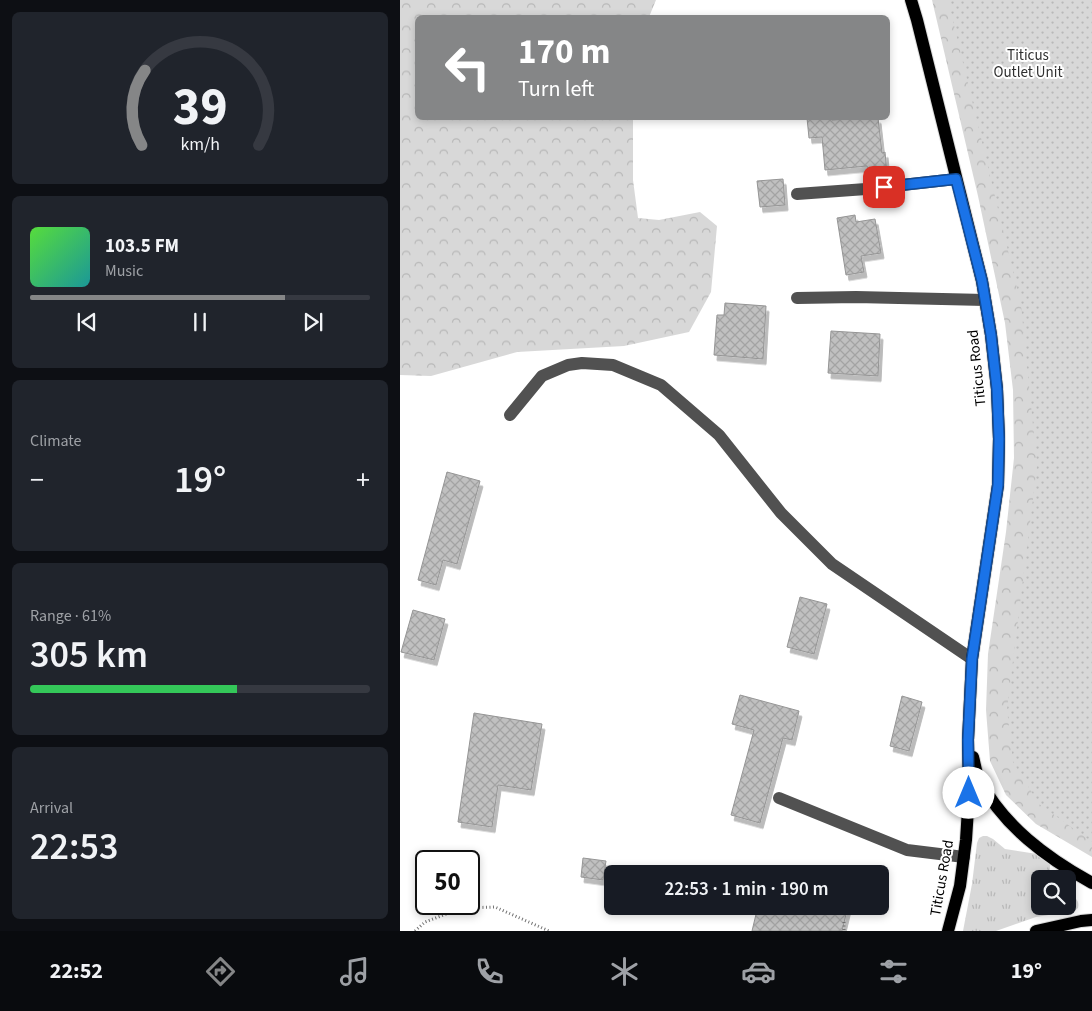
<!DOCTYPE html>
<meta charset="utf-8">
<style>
:root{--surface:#171b24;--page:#20242c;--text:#f1f3f6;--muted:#9ea1a6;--line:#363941;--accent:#858687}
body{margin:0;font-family:"Source Sans 3",sans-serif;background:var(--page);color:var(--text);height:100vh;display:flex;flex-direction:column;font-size:19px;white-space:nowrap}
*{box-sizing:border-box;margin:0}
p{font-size:16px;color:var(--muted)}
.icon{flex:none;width:28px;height:28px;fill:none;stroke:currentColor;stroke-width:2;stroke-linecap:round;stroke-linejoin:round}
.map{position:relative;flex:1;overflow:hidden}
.sheet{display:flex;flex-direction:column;gap:12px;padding:12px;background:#0d0f14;width:400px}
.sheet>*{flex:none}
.top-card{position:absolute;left:15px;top:15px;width:475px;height:105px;border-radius:8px;box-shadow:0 2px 8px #0003;background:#858687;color:#fff;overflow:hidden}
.buttons{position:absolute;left:631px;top:870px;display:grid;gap:10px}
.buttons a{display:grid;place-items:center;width:45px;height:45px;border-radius:8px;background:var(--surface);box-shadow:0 2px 8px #0003;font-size:25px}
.speed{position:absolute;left:15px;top:850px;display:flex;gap:10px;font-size:25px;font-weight:700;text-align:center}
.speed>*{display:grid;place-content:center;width:65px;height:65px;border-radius:50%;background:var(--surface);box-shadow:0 2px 8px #0003;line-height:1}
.speed .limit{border:2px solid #111;border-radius:8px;background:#fff;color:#111}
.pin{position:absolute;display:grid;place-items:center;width:42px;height:42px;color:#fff;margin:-21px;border-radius:10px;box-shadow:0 2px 8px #0006}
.me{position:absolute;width:55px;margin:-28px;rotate:0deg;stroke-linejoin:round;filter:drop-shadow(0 0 4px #0008)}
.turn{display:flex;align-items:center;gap:18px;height:105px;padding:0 20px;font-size:22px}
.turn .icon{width:65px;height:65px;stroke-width:2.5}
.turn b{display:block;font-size:35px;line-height:42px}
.big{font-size:38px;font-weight:600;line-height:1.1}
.sheet .card{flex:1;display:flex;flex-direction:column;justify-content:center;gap:8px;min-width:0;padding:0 18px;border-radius:8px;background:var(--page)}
.sheet .dial{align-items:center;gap:0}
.dial svg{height:130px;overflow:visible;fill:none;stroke:var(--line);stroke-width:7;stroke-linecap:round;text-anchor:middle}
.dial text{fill:var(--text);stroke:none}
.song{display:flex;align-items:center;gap:15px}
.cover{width:60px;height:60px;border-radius:8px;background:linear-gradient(135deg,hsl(110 70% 55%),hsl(180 70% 35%))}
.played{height:5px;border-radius:2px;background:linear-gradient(90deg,var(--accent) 75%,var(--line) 75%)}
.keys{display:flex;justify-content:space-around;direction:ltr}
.heat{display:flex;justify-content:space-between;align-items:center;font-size:28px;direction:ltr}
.charge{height:8px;border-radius:4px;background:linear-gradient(90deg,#34c759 61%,var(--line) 0)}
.trip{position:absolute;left:204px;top:865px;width:285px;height:50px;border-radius:8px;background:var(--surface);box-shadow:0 2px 8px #0003;font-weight:600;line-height:50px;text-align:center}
.tab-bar{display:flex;height:80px;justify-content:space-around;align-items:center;background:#090b0e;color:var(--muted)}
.tab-bar .icon{width:35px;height:35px}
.tab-bar .on{color:var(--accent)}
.tab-bar b{font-size:22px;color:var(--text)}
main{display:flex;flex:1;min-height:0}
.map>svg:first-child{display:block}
.grass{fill:url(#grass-tufts)}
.forest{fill:url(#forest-crowns)}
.park{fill:url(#park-dots)}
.building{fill:url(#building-cross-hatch);stroke:#959595;filter:url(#shadow)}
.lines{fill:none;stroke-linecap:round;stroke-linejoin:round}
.major-casing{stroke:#dbdbdb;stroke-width:14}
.path{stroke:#737373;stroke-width:3;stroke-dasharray:1 2.5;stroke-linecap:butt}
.minor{stroke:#515151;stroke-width:12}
.major{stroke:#000;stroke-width:12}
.route-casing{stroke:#114b97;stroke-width:12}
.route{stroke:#1a73e8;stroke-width:9}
.labels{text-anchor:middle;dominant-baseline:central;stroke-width:4;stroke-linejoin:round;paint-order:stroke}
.park-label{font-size:15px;fill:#2f2f2f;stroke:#fff}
.street-label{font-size:15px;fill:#000;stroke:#fff}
</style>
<main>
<section class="sheet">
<div class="card dial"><svg viewBox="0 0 100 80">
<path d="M14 69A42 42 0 1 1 86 69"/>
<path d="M14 69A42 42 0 0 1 16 23" stroke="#858687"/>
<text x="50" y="56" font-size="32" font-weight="700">39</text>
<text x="50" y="72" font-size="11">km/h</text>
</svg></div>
<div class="card">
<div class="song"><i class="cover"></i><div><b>103.5 FM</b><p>Music</p></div></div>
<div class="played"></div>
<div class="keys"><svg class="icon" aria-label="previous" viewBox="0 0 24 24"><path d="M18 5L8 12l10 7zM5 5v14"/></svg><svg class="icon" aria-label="pause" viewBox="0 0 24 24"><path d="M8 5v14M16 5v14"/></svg><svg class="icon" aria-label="next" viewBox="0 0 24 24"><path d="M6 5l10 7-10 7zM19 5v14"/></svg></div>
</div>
<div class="card"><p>Climate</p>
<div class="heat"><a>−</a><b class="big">19°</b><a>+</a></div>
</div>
<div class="card"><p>Range · 61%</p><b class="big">305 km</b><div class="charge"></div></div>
<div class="card"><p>Arrival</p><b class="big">22:53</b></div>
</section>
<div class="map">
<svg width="692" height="931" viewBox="0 0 692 931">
<defs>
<pattern id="grass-tufts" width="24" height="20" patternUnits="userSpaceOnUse" patternTransform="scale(1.25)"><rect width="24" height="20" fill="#d8d8d8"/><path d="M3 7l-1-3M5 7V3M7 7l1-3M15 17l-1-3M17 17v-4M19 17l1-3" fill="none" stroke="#b8b8b8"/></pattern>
<pattern id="forest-crowns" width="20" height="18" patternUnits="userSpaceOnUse" patternTransform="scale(1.25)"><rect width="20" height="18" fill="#d8d8d8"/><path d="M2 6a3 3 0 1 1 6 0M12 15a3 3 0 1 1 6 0" fill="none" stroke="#b8b8b8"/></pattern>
<pattern id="park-dots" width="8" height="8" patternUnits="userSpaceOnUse" patternTransform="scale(1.25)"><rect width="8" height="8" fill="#d8d8d8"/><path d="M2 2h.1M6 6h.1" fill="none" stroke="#b8b8b8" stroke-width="1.8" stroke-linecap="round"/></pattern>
<pattern id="building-cross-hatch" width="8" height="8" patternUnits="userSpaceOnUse" patternTransform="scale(1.25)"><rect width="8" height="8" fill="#c0c0c0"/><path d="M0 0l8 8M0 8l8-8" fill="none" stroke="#a3a3a3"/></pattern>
<filter id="shadow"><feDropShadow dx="3" dy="5.5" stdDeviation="0" flood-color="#0004"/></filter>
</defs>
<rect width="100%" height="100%" fill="#fff"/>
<path class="grass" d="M583,836h4l6,3 12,10 45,7v23h-10v27h28v-12c6,4 12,5 10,14l-4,3 -38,6 -40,14h-33l9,-47 5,-41 2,-5z"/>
<g class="forest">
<path d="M0,0h256l-7,17 -231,1v100h215v62l5,38 21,2 41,-8 17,14 -6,66 -22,40 -65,14 -107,6 -86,24 -31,-1z"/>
<path d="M532,0h160v857l-56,-33 -30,-29 -16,-34 -4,-51 2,-56 18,-122 8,-74 -1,-68 -8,-67 -27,-127z"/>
</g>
<path class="park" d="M548,0h144v842l-53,-38 -26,-42 -6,-53 30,-243 -16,-161z"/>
<g class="building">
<path d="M407,118h25v2l28,-2h18l4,35 3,-1 2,22 -19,2 -1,-10 -42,4 -3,-33 -13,1z"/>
<path d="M383,179l2,26 -25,2 -3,-26z"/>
<path d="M455,215l1,7 19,-3 6,34 -20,3 3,16 -18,3 -9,-57z"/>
<path d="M325,303l41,3 -3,53 -49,-4 3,-40h7z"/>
<path d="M431,331l49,3 -2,42 -50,-3z"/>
<path d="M47,472l33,9 -23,83 -14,-4 -7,25 -18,-5z"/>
<path d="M400,597l27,7 -13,50 -27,-7z"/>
<path d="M13,610l32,9 -11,41 -33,-8z"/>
<path d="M340,695l59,16 -7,29 -9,-2 -23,85 -29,-8 23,-85 -22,-6z"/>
<path d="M502,696l20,6 -13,49 -19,-5z"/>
<path d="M74,713l68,11 -11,66 -33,-5 -6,42 -34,-5z"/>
<path d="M183,858l23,3 -3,19 -22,-3z"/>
<path d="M358,906h90l-6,25h-90z"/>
</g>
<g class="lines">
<g class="major-casing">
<g id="major">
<path d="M511,0l6,20 65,261 9,54 6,54 2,50 -1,46 -26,174 -4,81 1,53 -3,47 -6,46 -12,45"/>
<path d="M573,757c2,7 3,16 6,22 24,47 68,79 113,104"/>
<path d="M636,931l45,-10 11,-1"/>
</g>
</g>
<g class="path">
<path d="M444,922v9"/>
<path d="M15,931l10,-9 37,-14 33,-1 54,24"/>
</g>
<g class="minor">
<path d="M397,194l69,-5 90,-10"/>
<path d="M397,298l59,-1 129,3"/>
<path d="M110,415l32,-39 26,-11 14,-2 31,2 48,20 58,50 62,78 51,51 140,95"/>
<path d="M379,798l128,52 57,7"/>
</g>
<use href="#major" class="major"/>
</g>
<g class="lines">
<g class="route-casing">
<path id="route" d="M484,187l72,-8 26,102 9,54 6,54 2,50 -1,46 -26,174 -4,81 1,53"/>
</g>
<use href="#route" class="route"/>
</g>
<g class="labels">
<g class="park-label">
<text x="628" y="55">Titicus<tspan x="628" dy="17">Outlet Unit</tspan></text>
</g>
<g class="street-label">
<text transform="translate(577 368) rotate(-96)">Titicus Road</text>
<text transform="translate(542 878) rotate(-80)">Titicus Road</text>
</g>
</g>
</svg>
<div class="buttons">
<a><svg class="icon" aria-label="search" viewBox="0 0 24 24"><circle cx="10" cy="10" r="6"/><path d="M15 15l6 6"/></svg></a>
</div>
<div class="speed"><div class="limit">50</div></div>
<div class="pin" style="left:484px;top:187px;background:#d93025"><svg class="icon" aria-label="arrive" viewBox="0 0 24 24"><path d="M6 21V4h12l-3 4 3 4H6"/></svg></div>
<svg class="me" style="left:569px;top:793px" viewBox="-20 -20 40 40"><circle r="19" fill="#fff"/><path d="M0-13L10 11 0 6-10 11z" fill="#1a73e8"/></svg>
<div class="trip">22:53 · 1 min · 190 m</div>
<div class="top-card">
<div class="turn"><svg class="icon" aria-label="left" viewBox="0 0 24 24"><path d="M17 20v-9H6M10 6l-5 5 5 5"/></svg><div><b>170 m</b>Turn left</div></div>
</div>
</div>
</main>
<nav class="tab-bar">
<b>22:52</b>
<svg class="icon on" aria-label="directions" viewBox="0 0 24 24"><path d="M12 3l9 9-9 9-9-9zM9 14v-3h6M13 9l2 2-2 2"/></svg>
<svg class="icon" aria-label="music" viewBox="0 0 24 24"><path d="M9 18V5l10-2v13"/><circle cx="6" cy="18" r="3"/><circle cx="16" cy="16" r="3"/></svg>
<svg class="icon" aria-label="phone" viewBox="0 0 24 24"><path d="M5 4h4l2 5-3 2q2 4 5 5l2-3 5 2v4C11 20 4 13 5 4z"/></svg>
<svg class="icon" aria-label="climate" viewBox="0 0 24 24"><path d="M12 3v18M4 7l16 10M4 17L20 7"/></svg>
<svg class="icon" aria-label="car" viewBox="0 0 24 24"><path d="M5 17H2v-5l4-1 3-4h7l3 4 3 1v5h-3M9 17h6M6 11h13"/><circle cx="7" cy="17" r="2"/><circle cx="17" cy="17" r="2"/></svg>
<svg class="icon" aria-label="filters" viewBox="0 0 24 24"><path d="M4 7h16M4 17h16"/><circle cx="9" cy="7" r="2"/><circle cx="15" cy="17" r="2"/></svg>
<b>19°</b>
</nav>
